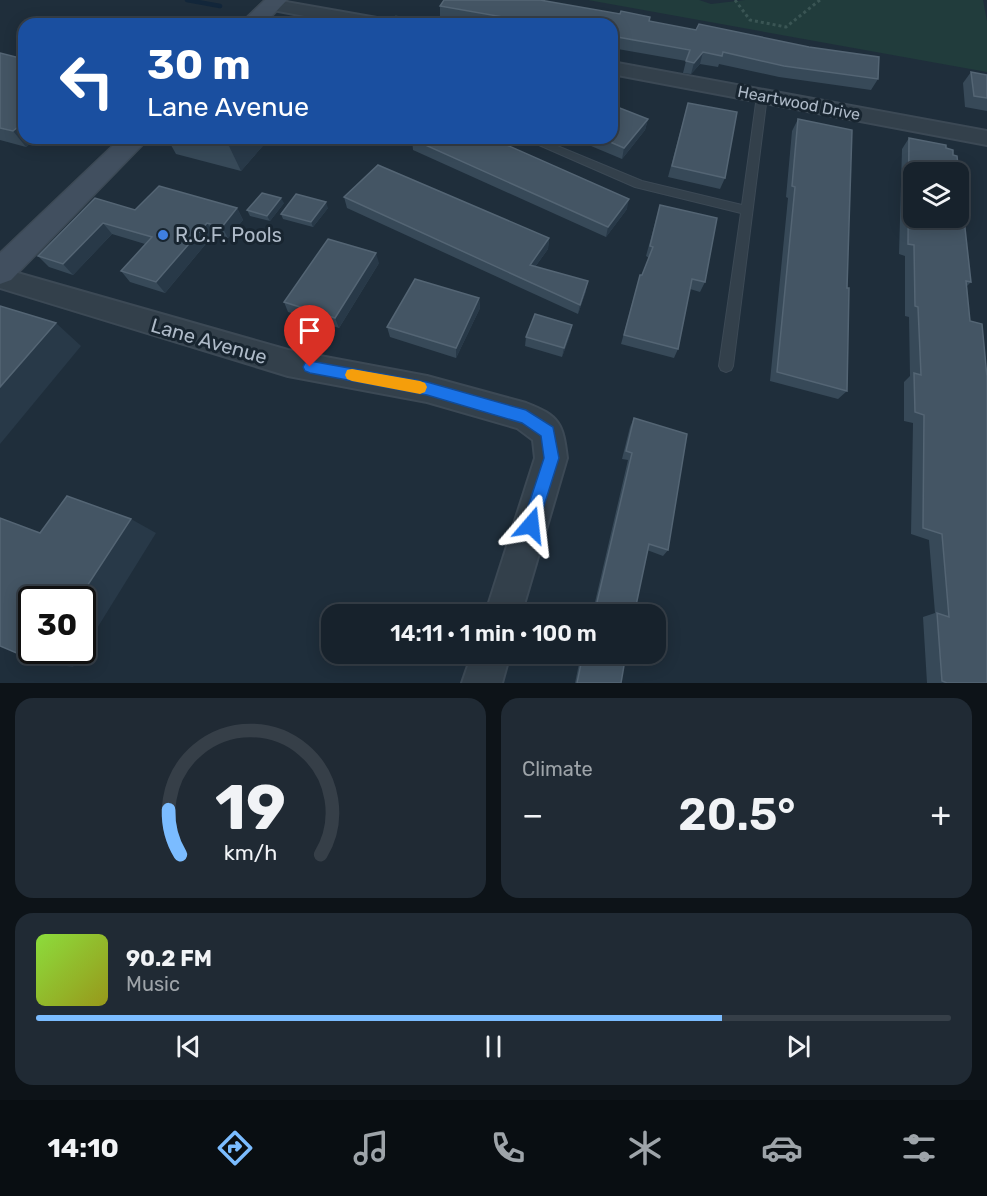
<!DOCTYPE html>
<meta charset="utf-8">
<style>
:root{--surface:#17222c;--page:#202a34;--text:#f1f3f6;--muted:#9ea4a9;--line:#363f48;--accent:#7bbcff}
body{margin:0;font-family:Rubik,sans-serif;background:var(--page);color:var(--text);height:100vh;display:flex;flex-direction:column;font-size:22px;white-space:nowrap}
*{box-sizing:border-box;margin:0}
p{font-size:20px;color:var(--muted)}
.icon{flex:none;width:33px;height:33px;fill:none;stroke:currentColor;stroke-width:2;stroke-linecap:round;stroke-linejoin:round}
.map{position:relative;height:683px;overflow:hidden}
.details{display:flex;flex-direction:column;gap:15px;padding:15px;background:#0d1318;flex:1}
.details>*{flex:none}
.hud{position:absolute;left:18px;top:18px;width:600px;height:126px;border-radius:18px;box-shadow:0 3px 15px #0003,0 0 0 2px var(--line);background:#1a4fa0;color:#fff;overflow:hidden}
.fabs{position:absolute;left:903px;top:162px;display:grid;gap:12px}
.fabs a{display:grid;place-items:center;width:66px;height:66px;border-radius:12px;background:var(--surface);box-shadow:0 3px 15px #0003,0 0 0 2px var(--line);font-size:30px}
.speed{position:absolute;left:18px;top:586px;display:flex;gap:12px;font-size:30px;font-weight:700;text-align:center}
.speed>*{display:grid;place-content:center;width:78px;height:78px;border-radius:50%;background:var(--surface);box-shadow:0 3px 15px #0003,0 0 0 2px var(--line);line-height:1}
.speed .limit{border:3px solid #111;border-radius:9px;background:#fff;color:#111}
.pin{position:absolute;display:grid;place-items:center;width:51px;height:51px;color:#fff;margin:-62px -26px;border-radius:50% 50% 50% 0;rotate:-45deg;box-shadow:0 0 6px #0007}
.pin .icon{rotate:45deg}
.me{position:absolute;width:66px;margin:-33px;rotate:17deg;stroke-linejoin:round;filter:drop-shadow(0 0 4px #0008)}
.turn{display:flex;align-items:center;gap:21px;height:126px;padding:0 30px;font-size:27px}
.turn .icon{width:78px;height:78px;stroke-width:2.5}
.turn b{display:block;font-size:42px;line-height:51px}
.big{font-size:45px;font-weight:600;line-height:1.1}
.details .tile{flex:1;display:flex;flex-direction:column;justify-content:center;gap:9px;min-width:0;padding:0 21px;border-radius:18px;background:var(--page)}
.details .dial{align-items:center;gap:0}
.dial svg{height:156px;overflow:visible;fill:none;stroke:var(--line);stroke-width:7;stroke-linecap:round;text-anchor:middle}
.dial text{fill:var(--text);stroke:none}
.song{display:flex;align-items:center;gap:18px}
.cover{width:72px;height:72px;border-radius:9px;background:linear-gradient(135deg,hsl(90 70% 55%),hsl(60 70% 35%))}
.played{height:6px;border-radius:3px;background:linear-gradient(90deg,var(--accent) 75%,var(--line) 75%)}
.keys{display:flex;justify-content:space-around;direction:ltr}
.heat{display:flex;justify-content:space-between;align-items:center;font-size:33px;direction:ltr}
.details .tiles{flex:1;display:grid;gap:15px;grid-template-columns:1fr 1fr}
.tile:last-child{grid-column:span 2}
.trip{position:absolute;left:321px;top:604px;width:345px;height:60px;border-radius:18px;background:var(--surface);box-shadow:0 3px 15px #0003,0 0 0 2px var(--line);font-weight:600;line-height:60px;text-align:center}
.tab-bar{display:flex;height:96px;justify-content:space-around;align-items:center;background:#090e12;color:var(--muted)}
.tab-bar .icon{width:42px;height:42px}
.tab-bar .selected{color:var(--accent)}
.tab-bar b{font-size:27px;color:var(--text)}
.map>svg:first-child{display:block}
.green{fill:#213c3c}
.lines{fill:none;stroke-linecap:round;stroke-linejoin:round}
.stream{stroke:#12263a;stroke-width:4.5}
.service-casing{stroke:#3c4955;stroke-width:2}
.minor-casing{stroke:#3c4955;stroke-width:4}
.secondary-casing{stroke:#3c4955;stroke-width:3}
.path{stroke:#3a5554;stroke-width:3;stroke-dasharray:3 3;stroke-linecap:butt}
.service{fill:#33404b;fill-rule:evenodd}
.minor{fill:#33404b;fill-rule:evenodd}
.secondary{fill:#414f5f;fill-rule:evenodd}
.wall{fill:#374958}
.shaded-wall{fill:#283948}
.building{fill:#445564;stroke:#546574;stroke-width:1.5;fill-rule:evenodd}
.route{fill:#1a73e8;stroke:#114b97;stroke-width:1.5}
.slow{fill:#f59e0b}
.shop-dot{fill:#3f7fe0;stroke:#182530;stroke-width:2}
.labels{text-anchor:middle;dominant-baseline:central;stroke-width:6;stroke-linejoin:round;paint-order:stroke}
.far-street-label{font-size:16px;fill:#aebac8;stroke:#182530}
.poi-label{font-size:20px;fill:#aebac8;stroke:#182530;text-anchor:start}
.street-label{font-size:20px;fill:#aebac8;stroke:#182530}
</style>
<div class="map">
<svg width="987" height="683" viewBox="0 0 987 683">
<rect width="100%" height="100%" fill="#1f2e3b"/>
<path class="green" d="M588,0h111l12,4 34,-4h238l4,21v51z"/>
<g class="lines">
<path class="stream" d="M187,0l33,6"/>
<g class="service-casing">
<path id="service" d="M762,93l5,3 -34,270 -2,4 -5,2 -5,-2 -2,-4 22,-153 -106,-26 -112,-49h15l104,43 100,24 15,-109z"/>
</g>
<g class="minor-casing">
<g id="minor">
<path d="M275,0l102,18 7,2 2,4h-39l-74,-14 -6,-1 -3,-4 3,-4z"/>
<path d="M612,62l375,69v14l-375,-71z"/>
<path d="M0,268l288,82 139,26 99,27c34,13 37,21 41,55l-46,157h-36l50,-157 -2,-18 -16,-12 -90,-26 -139,-26 -288,-88z"/>
<path d="M472,654h38l-8,29h-40z"/>
</g>
</g>
<g class="secondary-casing">
<g id="secondary">
<path d="M265,0h22l-23,24h-24z"/>
<path d="M121,138h28l-138,142 -11,4v-31z"/>
</g>
</g>
<g class="path">
<path d="M735,0l15,20 36,7 34,-27"/>
<path d="M395,17l36,7"/>
</g>
<use href="#service" class="service"/>
<use href="#minor" class="minor"/>
<use href="#secondary" class="secondary"/>
</g>
<g class="wall">
<path d="M440,6l180,8 30,3v4l228,58 -7,11 -92,-13 -60,-13 -1,3 -18,-3 -9,10 -8,-1 3,-12 -74,-13v-24h-133l-39,-7z"/>
<path d="M0,53l24,85h13l-11,9 -26,-7z"/>
<path d="M971,72l16,3v36l-22,-4 -2,-24z"/>
<path d="M688,103l37,75 -5,11 -52,-12z"/>
<path d="M648,119l-3,11 -23,29 -50,-21h40z"/>
<path d="M798,119l49,169v103l-9,8 -68,-18 18,-183 -2,-1 6,-66z"/>
<path d="M167,138h99l1,3 -26,30 -65,-17z"/>
<path d="M909,138l62,144 -4,4 20,397h-60l-4,-66 12,-4 -6,-73 -18,-6 2,-111 -9,-2v-39l6,-6 -1,-59 -4,-1v-60l-6,-2 3,-105z"/>
<path d="M412,139l215,70 -21,28 -193,-87z"/>
<path d="M344,197l205,41 -1,11 -13,18 51,24 -8,23 -231,-106z"/>
<path d="M95,198l40,12 102,-2 6,12 -15,18 -14,-4 -49,59 -35,-11 -9,-11 24,-27 -33,-10 -39,41 -24,-8 -11,-11z"/>
<path d="M284,203l-14,18 -20,-5 -3,-6z"/>
<path d="M660,205l45,77 -5,10 -10,-3 -12,60 -4,9 -53,-14 19,-69h2l7,-17 -3,-2z"/>
<path d="M328,208l-15,19 -30,-8 -2,-5z"/>
<path d="M379,263l-40,65 -51,-16 -4,-10z"/>
<path d="M479,298l1,10 -24,50 -66,-21 -3,-10z"/>
<path d="M572,325l-2,10 -8,22 -37,-11 1,-9z"/>
<path d="M634,418l34,132 -5,6 -16,-6 -13,65h-42l36,-155 -6,-1 8,-32z"/>
<path d="M581,654h45l-5,29h-46z"/>
</g>
<g class="shaded-wall">
<path d="M703,52l-3,12 -9,10 3,-11z"/>
<path d="M648,119l-3,11 -23,29 2,-11z"/>
<path d="M24,122v16h13l-11,9 -13,-16z"/>
<path d="M234,138h32l1,3 -26,30 -13,-27z"/>
<path d="M281,198l3,5 -14,18 -3,-5z"/>
<path d="M629,199l-2,10 -21,28 2,-10z"/>
<path d="M326,202l2,6 -15,19 -2,-5z"/>
<path d="M237,208l6,12 -15,18 -6,-11z"/>
<path d="M103,223l9,11 -39,41 -10,-11z"/>
<path d="M207,223l7,11 -49,59 -9,-11z"/>
<path d="M549,238l-1,11 -19,26 1,-10z"/>
<path d="M376,253l3,10 -40,65 -4,-10z"/>
<path d="M588,281l-2,10 -8,23 2,-9z"/>
<path d="M479,298l1,10 -24,50v-10z"/>
<path d="M56,323l25,23 -81,98v-57z"/>
<path d="M572,325l-2,10 -8,22 2,-9z"/>
<path d="M131,519l25,14 -83,134 -35,-5 7,-11h37v-51h-4z"/>
</g>
<g class="building">
<path d="M444,0h96l80,14 1,-3 29,6 -1,4 47,9 3,-6 110,23 70,10 -1,22 -94,-13 -61,-14 -1,4 -19,-4 -9,11 -8,-2 4,-11 -78,-14v-12h-70l-102,-18z"/>
<path d="M0,53l24,6v63l-11,9 -13,-3z"/>
<path d="M971,72l16,3v23l-13,-2z"/>
<path d="M688,103l49,9 -12,66 -53,-12z"/>
<path d="M612,105l36,14 -24,29 -23,-10h11z"/>
<path d="M798,119l54,11 -5,158h2l-2,103 -70,-19 18,-185 -3,-1z"/>
<path d="M206,138h28l-6,6z"/>
<path d="M413,138h78l138,61 -21,28 -196,-88z"/>
<path d="M909,138l37,7v3l7,2v5l4,1 14,126 -5,-1 4,40 12,3 5,53v306h-40l-5,-2 -5,-68 12,4 -7,-83 -19,-6 1,-113 -9,-3 -1,-39 7,2 -3,-68 -3,-1 -1,-61 -6,-1zM914,172h44v46h-44z"/>
<path d="M378,165l171,73 -19,27 58,16 -8,24 -236,-108z"/>
<path d="M159,186l78,22 -15,19 -15,-4 -51,59 -35,-11 31,-34 -49,-14 -40,41 -25,-8 57,-58 40,12z"/>
<path d="M262,193l19,5 -14,18 -20,-6z"/>
<path d="M296,194l30,8 -15,20 -30,-8z"/>
<path d="M660,205l57,13 -12,64 -13,-3 -14,70 -54,-14 16,-60h2l11,-28 -3,-1z"/>
<path d="M328,239l48,14 -41,65 -51,-16z"/>
<path d="M415,279l64,19 -23,50 -69,-21z"/>
<path d="M0,306l56,17 -56,64z"/>
<path d="M535,314l37,11 -8,23 -38,-11z"/>
<path d="M634,418l53,16 -19,116 -19,-6 -15,71h-40l38,-162 -6,-2z"/>
<path d="M67,496l64,23 -53,81h-46v51h13l-7,11 -38,-16v-128l40,15z"/>
<path d="M583,654h43l-5,29h-44z"/>
</g>
<path class="route" d="M310,361l117,21 99,28 27,17 6,31 -23,73 -5,2 -6,-2 -3,-6 22,-67 -3,-22 -19,-13 -95,-28 -117,-22 -5,-2 -2,-4 2,-4z"/>
<path class="slow" d="M352,369l68,12 5,2 2,4 -2,5 -5,2 -68,-13 -5,-2 -2,-4 2,-5z"/>
<circle class="shop-dot" cx="163" cy="235" r="6"/>
<g class="labels">
<g class="far-street-label">
<text transform="translate(799 103) rotate(11)">Heartwood Drive</text>
</g>
<g class="poi-label">
<text x="175" y="235">R.C.F. Pools</text>
</g>
<g class="street-label">
<text transform="translate(209 341) rotate(16)">Lane Avenue</text>
</g>
</g>
</svg>
<div class="fabs">
<a><svg class="icon" aria-label="layers" viewBox="0 0 24 24"><path d="M12 4l9 5-9 5-9-5zM3 14l9 5 9-5"/></svg></a>
</div>
<div class="speed"><div class="limit">30</div></div>
<div class="pin" style="left:310px;top:367px;background:#d93025"><svg class="icon" aria-label="arrive" viewBox="0 0 24 24"><path d="M6 21V4h12l-3 4 3 4H6"/></svg></div>
<svg class="me" style="left:531px;top:525px" viewBox="-20 -20 40 40"><path d="M0-17L14 15 0 8-14 15z" fill="#1a73e8" stroke="#fff" stroke-width="4"/></svg>
<div class="trip">14:11 · 1 min · 100 m</div>
<div class="hud">
<div class="turn"><svg class="icon" aria-label="left" viewBox="0 0 24 24"><path d="M17 20v-9H6M10 6l-5 5 5 5"/></svg><div><b>30 m</b>Lane Avenue</div></div>
</div>
</div>
<section class="details">
<div class="tiles">
<div class="tile dial"><svg viewBox="0 0 100 80">
<path d="M14 69A42 42 0 1 1 86 69"/>
<path d="M14 69A42 42 0 0 1 8 46" stroke="#7bbcff"/>
<text x="50" y="56" font-size="32" font-weight="700">19</text>
<text x="50" y="72" font-size="11">km/h</text>
</svg></div>
<div class="tile"><p>Climate</p>
<div class="heat"><a>−</a><b class="big">20.5°</b><a>+</a></div>
</div>
<div class="tile">
<div class="song"><i class="cover"></i><div><b>90.2 FM</b><p>Music</p></div></div>
<div class="played"></div>
<div class="keys"><svg class="icon" aria-label="previous" viewBox="0 0 24 24"><path d="M18 5L8 12l10 7zM5 5v14"/></svg><svg class="icon" aria-label="pause" viewBox="0 0 24 24"><path d="M8 5v14M16 5v14"/></svg><svg class="icon" aria-label="next" viewBox="0 0 24 24"><path d="M6 5l10 7-10 7zM19 5v14"/></svg></div>
</div>
</div>
</section>
<nav class="tab-bar">
<b>14:10</b>
<svg class="icon selected" aria-label="directions" viewBox="0 0 24 24"><path d="M12 3l9 9-9 9-9-9zM9 14v-3h6M13 9l2 2-2 2"/></svg>
<svg class="icon" aria-label="music" viewBox="0 0 24 24"><path d="M9 18V5l10-2v13"/><circle cx="6" cy="18" r="3"/><circle cx="16" cy="16" r="3"/></svg>
<svg class="icon" aria-label="phone" viewBox="0 0 24 24"><path d="M5 4h4l2 5-3 2q2 4 5 5l2-3 5 2v4C11 20 4 13 5 4z"/></svg>
<svg class="icon" aria-label="climate" viewBox="0 0 24 24"><path d="M12 3v18M4 7l16 10M4 17L20 7"/></svg>
<svg class="icon" aria-label="car" viewBox="0 0 24 24"><path d="M5 17H2v-5l4-1 3-4h7l3 4 3 1v5h-3M9 17h6M6 11h13"/><circle cx="7" cy="17" r="2"/><circle cx="17" cy="17" r="2"/></svg>
<svg class="icon" aria-label="filters" viewBox="0 0 24 24"><path d="M4 7h16M4 17h16"/><circle cx="9" cy="7" r="2"/><circle cx="15" cy="17" r="2"/></svg>
</nav>
